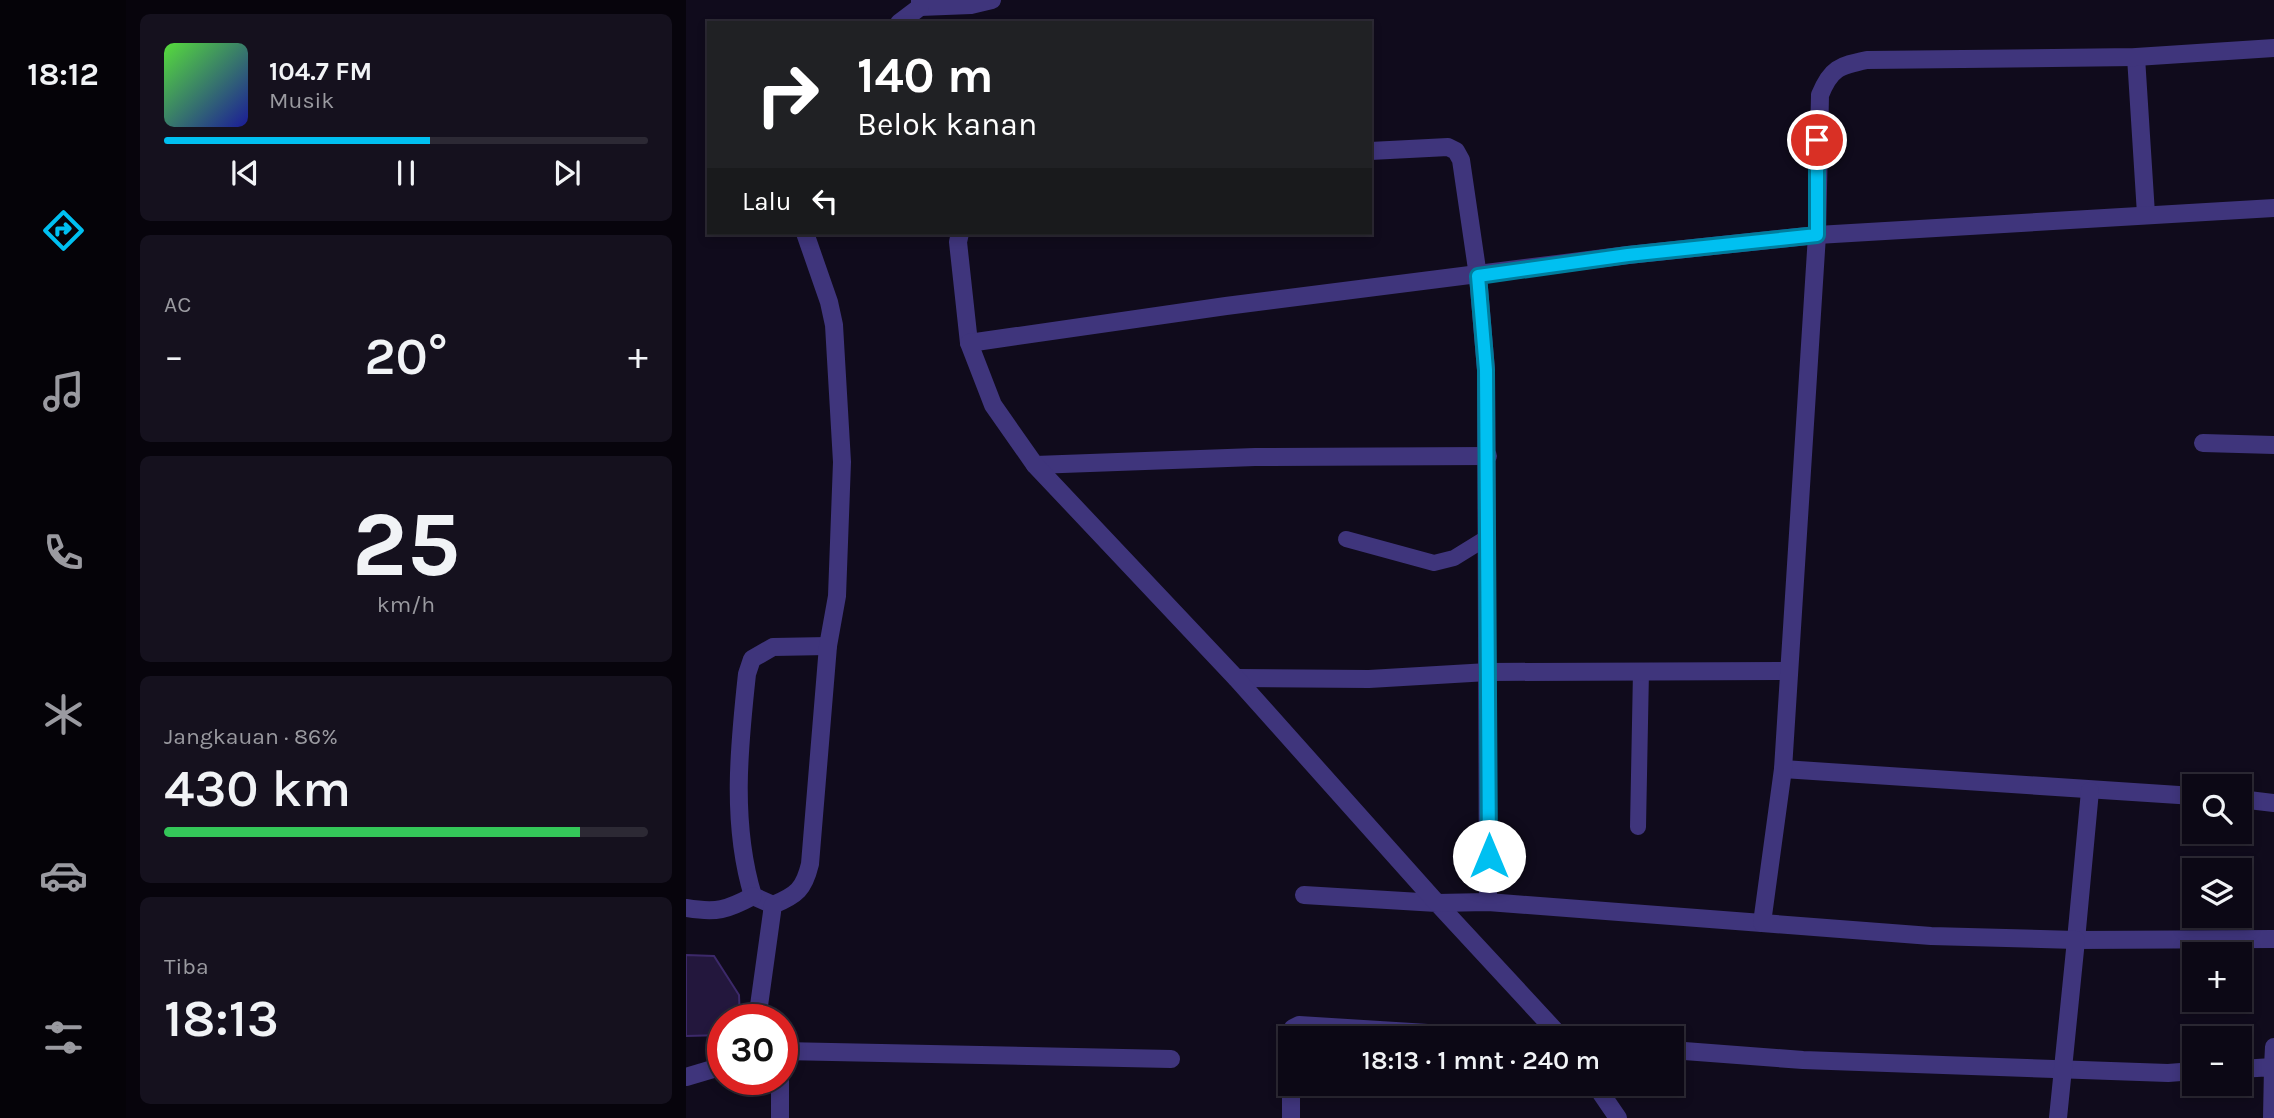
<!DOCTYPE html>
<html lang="id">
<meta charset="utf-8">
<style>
:root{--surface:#0c0815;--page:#15111e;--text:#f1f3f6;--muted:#9a9aa0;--line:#2c2934;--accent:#00c0f1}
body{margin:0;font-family:Karla,sans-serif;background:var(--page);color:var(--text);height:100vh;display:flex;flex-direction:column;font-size:26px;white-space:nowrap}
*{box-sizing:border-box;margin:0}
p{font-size:23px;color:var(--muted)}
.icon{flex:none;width:38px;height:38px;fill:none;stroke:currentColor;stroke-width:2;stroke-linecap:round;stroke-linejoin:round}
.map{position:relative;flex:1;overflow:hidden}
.sheet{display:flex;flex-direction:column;gap:14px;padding:14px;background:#07040c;width:560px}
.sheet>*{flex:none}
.hud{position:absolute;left:21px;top:21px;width:665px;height:214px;border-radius:0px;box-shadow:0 4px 10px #0003,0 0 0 2px var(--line);background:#202124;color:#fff;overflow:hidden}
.controls{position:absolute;left:1496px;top:774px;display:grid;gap:14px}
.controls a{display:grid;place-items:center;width:70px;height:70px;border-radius:0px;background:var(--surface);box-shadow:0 4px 10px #0003,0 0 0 2px var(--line);font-size:35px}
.speed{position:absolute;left:21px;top:1004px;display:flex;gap:14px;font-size:35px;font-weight:700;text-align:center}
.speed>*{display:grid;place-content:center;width:91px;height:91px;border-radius:50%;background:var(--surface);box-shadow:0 4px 10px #0003,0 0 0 2px var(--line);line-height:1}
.speed .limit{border:10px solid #d22;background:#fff;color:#111}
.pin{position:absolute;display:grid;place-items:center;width:60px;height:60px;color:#fff;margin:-30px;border:4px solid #fff;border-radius:50%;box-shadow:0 2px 7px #0007}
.me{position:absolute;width:77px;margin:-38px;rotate:0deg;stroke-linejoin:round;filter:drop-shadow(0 0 5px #0008)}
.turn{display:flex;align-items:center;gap:24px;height:147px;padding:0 35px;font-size:32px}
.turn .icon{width:91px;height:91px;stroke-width:2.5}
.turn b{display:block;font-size:49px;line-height:60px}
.then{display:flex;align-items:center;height:66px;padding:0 35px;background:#0003;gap:14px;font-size:26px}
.big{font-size:52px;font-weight:600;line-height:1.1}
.sheet .tile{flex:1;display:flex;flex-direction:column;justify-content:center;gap:10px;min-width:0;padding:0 24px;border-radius:10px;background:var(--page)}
.sheet .dial{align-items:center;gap:0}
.dial b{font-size:91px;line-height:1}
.song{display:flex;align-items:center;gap:21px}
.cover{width:84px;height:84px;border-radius:10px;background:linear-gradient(135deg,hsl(110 70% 55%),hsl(240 70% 35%))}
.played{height:7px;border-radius:4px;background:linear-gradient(90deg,var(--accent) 55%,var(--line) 55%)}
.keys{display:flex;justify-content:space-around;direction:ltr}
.heat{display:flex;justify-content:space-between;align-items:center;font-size:38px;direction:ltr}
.charge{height:10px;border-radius:5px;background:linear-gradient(90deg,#34c759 86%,var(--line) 0)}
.trip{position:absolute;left:592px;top:1026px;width:406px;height:70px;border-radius:0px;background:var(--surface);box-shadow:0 4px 10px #0003,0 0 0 2px var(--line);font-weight:600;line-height:70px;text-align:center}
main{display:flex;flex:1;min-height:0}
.tabs{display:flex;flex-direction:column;width:126px;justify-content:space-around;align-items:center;background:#050308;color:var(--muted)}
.tabs .icon{width:49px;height:49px}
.tabs .selected{color:var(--accent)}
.tabs b{font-size:32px;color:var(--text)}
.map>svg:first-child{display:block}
.building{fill:#23173d;stroke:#3c296a;stroke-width:2}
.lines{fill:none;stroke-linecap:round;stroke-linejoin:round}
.lane{stroke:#3f357c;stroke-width:16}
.street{stroke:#3f357c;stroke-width:18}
.route-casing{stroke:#007d9d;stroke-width:18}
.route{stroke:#00c0f1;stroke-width:12}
</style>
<main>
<nav class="tabs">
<b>18:12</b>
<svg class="icon selected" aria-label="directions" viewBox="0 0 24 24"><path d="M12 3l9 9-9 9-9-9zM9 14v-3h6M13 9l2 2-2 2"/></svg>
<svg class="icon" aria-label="music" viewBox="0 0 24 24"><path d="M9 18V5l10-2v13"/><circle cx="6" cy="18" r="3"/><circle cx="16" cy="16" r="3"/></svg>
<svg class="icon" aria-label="phone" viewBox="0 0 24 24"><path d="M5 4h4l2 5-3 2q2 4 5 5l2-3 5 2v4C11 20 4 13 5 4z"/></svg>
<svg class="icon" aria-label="climate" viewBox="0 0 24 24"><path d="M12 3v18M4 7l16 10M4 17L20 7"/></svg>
<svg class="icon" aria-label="car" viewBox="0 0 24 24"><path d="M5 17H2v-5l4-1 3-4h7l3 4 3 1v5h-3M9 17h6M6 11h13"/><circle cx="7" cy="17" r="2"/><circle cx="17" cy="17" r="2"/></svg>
<svg class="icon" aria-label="filters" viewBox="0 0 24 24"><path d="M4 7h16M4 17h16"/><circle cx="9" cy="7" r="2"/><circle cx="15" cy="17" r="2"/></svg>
</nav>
<section class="sheet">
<div class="tile">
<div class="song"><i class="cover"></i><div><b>104.7 FM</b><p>Musik</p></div></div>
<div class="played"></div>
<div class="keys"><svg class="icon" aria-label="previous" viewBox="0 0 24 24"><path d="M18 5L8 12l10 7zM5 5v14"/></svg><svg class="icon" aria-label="pause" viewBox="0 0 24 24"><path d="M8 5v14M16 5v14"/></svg><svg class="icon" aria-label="next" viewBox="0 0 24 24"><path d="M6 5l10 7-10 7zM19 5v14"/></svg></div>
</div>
<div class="tile"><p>AC</p>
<div class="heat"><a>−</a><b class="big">20°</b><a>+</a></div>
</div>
<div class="tile dial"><b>25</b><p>km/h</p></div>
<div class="tile"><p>Jangkauan · 86%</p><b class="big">430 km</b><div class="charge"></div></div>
<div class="tile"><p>Tiba</p><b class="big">18:13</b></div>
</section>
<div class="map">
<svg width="1588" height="1118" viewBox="0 0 1588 1118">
<rect width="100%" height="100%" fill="#100b1c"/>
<path class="building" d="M0,955l28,1 25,39 1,25h-17v15l-37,1z"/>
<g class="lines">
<g class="lane">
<path d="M660,539l88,24 20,-5 34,-21"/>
<path d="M952,827l3,-156"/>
</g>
<g class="street">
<path d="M234,7l51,-2 21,-5"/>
<path d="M213,23l21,-16v-7"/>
<path d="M1450,57l10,157"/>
<path d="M684,151l78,-4 8,4 5,9 17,116 8,94 2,532"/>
<path d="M274,233l-2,9 11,101"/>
<path d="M1517,443l71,2"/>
<path d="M349,465l220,-8 233,-1"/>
<path d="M550,678l133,1 119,-7 301,-1"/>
<path d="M1097,769l411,27"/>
<path d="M1404,791l-14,149 198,-1"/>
<path d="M1554,799l34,4"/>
<path d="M618,895l133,8 125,135"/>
<path d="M87,905l-20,-9c-22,-72 -14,-149 -6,-222l5,-15 21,-12 55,-1"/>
<path d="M0,908c31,5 41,2 67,-12"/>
<path d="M1076,923l-274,-21 -51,1 -201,-225 -201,-213 -42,-60 -24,-62 257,-37 402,-51 189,-20 457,-27"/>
<path d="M71,1020l16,-115c24,-10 31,-16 37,-41l18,-218 9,-50 5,-134 -8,-137 -5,-23 -24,-69"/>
<path d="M605,1038l2,-10 6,-3 209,13"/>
<path d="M985,1050l132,10 365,13 26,-2"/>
<path d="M96,1051l389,8"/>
<path d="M1587,1067l1,-20"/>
<path d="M1554,1069l33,-2 -1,51"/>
<path d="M0,1077l37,-11"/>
<path d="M605,1083v35"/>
<path d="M908,1083l24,35"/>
<path d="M94,1118v-38"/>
<path d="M1372,1118l18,-178 -145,-4 -169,-13 21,-154 34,-534 3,-140c11,-27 19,-29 47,-35l269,-3 138,-9"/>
</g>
</g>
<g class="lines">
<g class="route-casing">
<path id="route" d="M803,856l-3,-486 -8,-94 150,-21 189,-20v-95"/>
</g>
<use href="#route" class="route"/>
</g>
</svg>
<div class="controls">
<a><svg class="icon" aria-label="search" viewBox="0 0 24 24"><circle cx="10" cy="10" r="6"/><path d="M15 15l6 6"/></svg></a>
<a><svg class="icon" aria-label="layers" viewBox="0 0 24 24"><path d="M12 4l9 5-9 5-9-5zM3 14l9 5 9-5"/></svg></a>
<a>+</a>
<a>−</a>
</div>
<div class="speed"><div class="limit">30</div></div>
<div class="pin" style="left:1131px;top:140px;background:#d93025"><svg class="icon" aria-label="arrive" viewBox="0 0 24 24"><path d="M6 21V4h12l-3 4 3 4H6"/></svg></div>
<svg class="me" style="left:803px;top:856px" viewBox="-20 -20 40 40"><circle r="19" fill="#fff"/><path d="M0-13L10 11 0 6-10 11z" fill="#00c0f1"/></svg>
<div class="trip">18:13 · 1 mnt · 240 m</div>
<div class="hud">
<div class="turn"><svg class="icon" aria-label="right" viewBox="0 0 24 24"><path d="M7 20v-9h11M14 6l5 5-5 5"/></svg><div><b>140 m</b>Belok kanan</div></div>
<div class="then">Lalu<svg class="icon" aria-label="left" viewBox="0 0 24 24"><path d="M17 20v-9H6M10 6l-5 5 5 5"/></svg></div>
</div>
</div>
</main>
